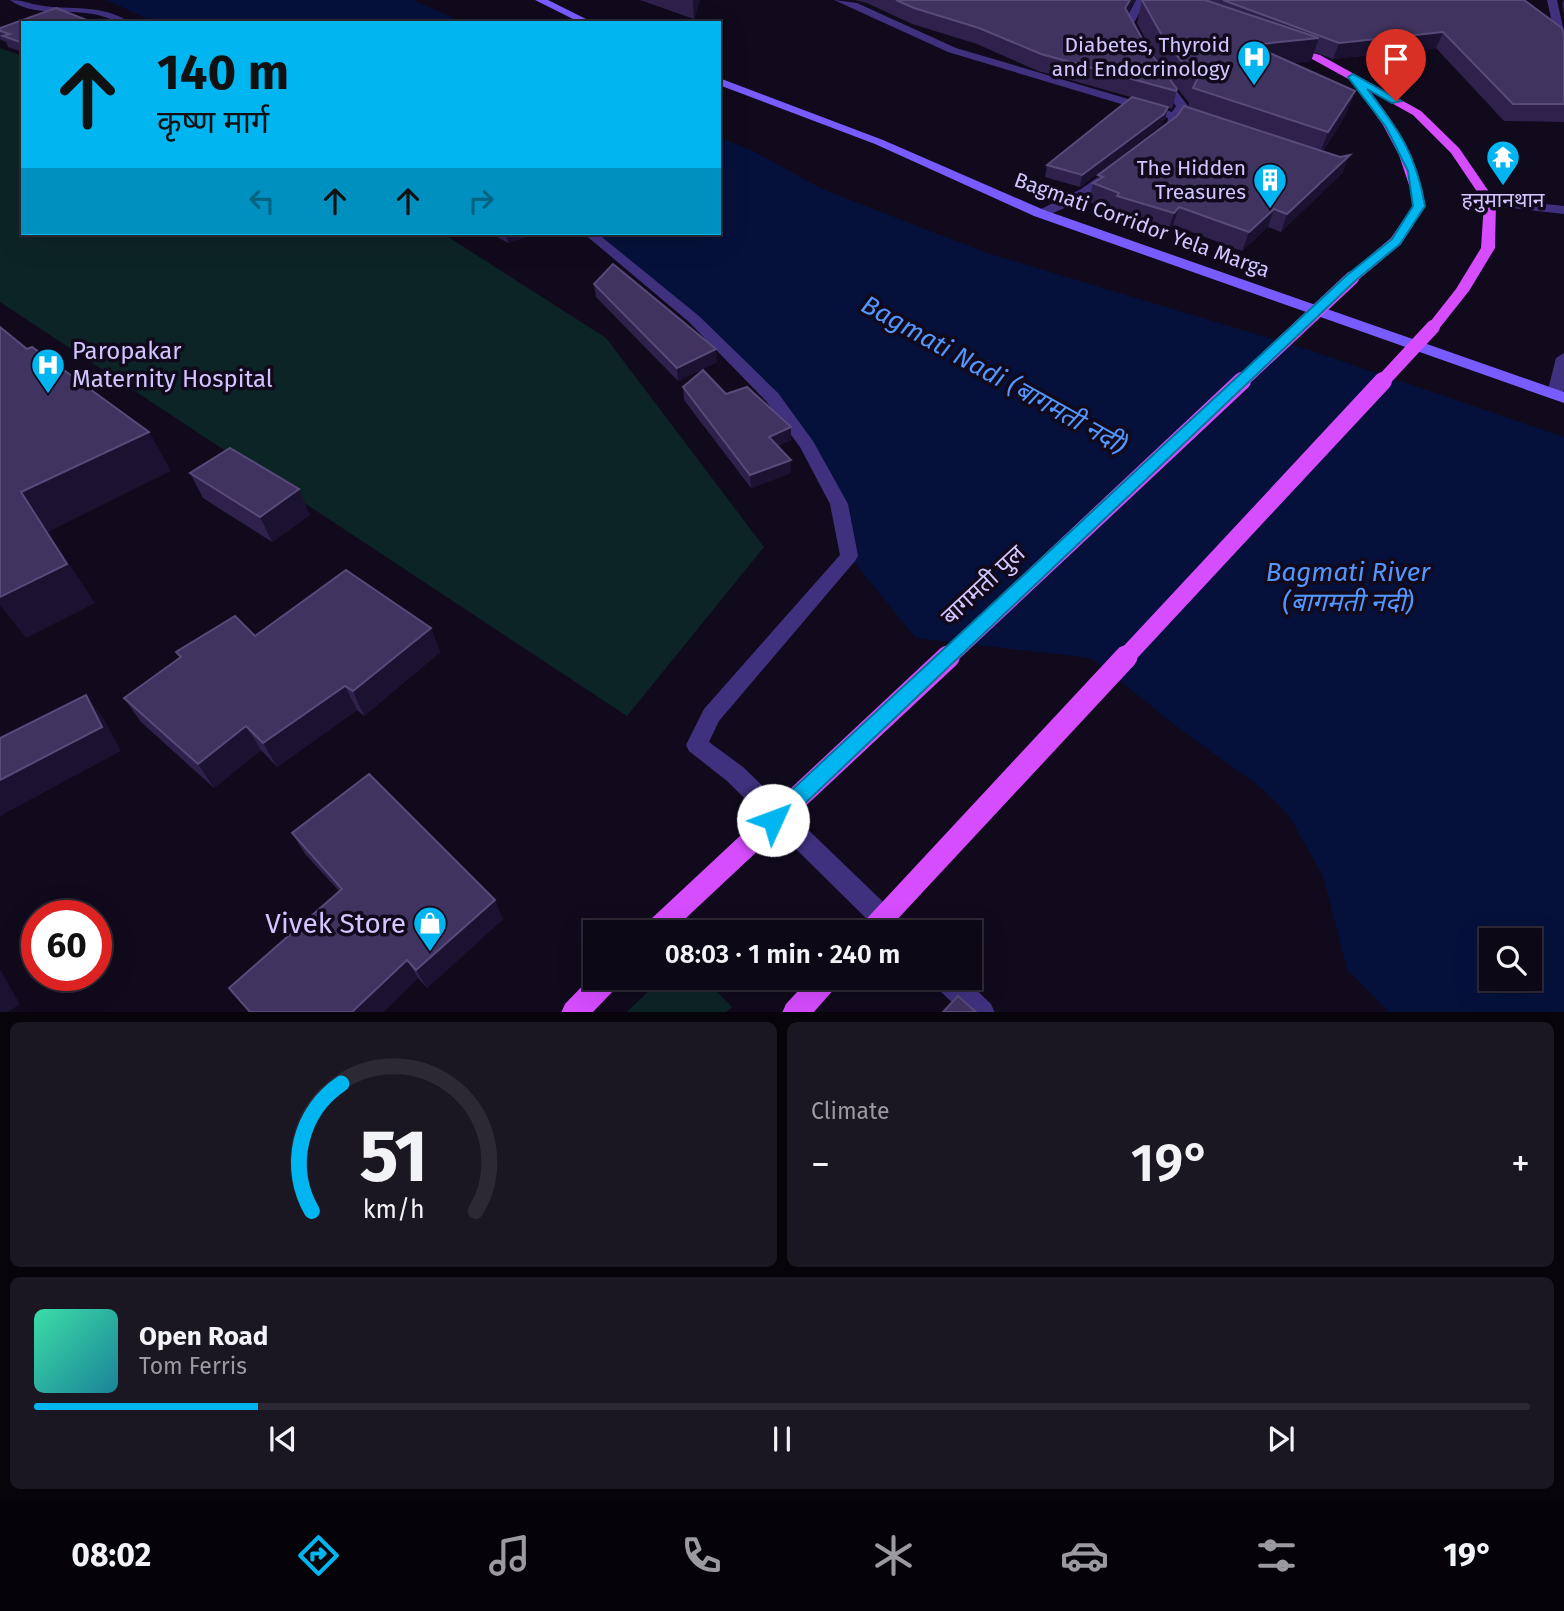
<!DOCTYPE html>
<meta charset="utf-8">
<style>
:root{--surface:#0c0815;--page:#1a1622;--text:#f1f3f6;--muted:#9a9aa0;--line:#2c2934;--accent:#00b5f0}
body{margin:0;font-family:"Fira Sans","Noto Sans Devanagari",sans-serif;background:var(--page);color:var(--text);height:100vh;display:flex;flex-direction:column;font-size:26px;white-space:nowrap}
*{box-sizing:border-box;margin:0}
p{font-size:23px;color:var(--muted)}
.icon{flex:none;width:38px;height:38px;fill:none;stroke:currentColor;stroke-width:2;stroke-linecap:round;stroke-linejoin:round}
.map{position:relative;height:1012px;overflow:hidden}
.panel{display:flex;flex-direction:column;gap:10px;padding:10px;background:#07040c;flex:1}
.panel>*{flex:none}
.guide{position:absolute;left:21px;top:21px;width:700px;height:214px;border-radius:0px;box-shadow:0 7px 28px #0002,0 0 0 2px var(--line);background:#00b5f0;color:#111;overflow:hidden}
.tools{position:absolute;left:1479px;top:928px;display:grid;gap:14px}
.tools a{display:grid;place-items:center;width:63px;height:63px;border-radius:0px;background:var(--surface);box-shadow:0 7px 28px #0002,0 0 0 2px var(--line);font-size:35px}
.speed{position:absolute;left:21px;top:900px;display:flex;gap:14px;font-size:35px;font-weight:700;text-align:center}
.speed>*{display:grid;place-content:center;width:91px;height:91px;border-radius:50%;background:var(--surface);box-shadow:0 7px 28px #0002,0 0 0 2px var(--line);line-height:1}
.speed .limit{border:10px solid #d22;background:#fff;color:#111}
.pin{position:absolute;display:grid;place-items:center;width:60px;height:60px;color:#fff;margin:-72px -30px;border-radius:50% 50% 50% 0;rotate:-45deg;box-shadow:0 0 7px #0007}
.pin .icon{rotate:45deg}
.me{position:absolute;width:77px;margin:-38px;rotate:47deg;stroke-linejoin:round;filter:drop-shadow(0 0 5px #0008)}
.turn{display:flex;align-items:center;gap:24px;height:147px;padding:0 21px;font-size:32px}
.turn .icon{width:91px;height:91px;stroke-width:2.5}
.turn b{display:block;font-size:49px;line-height:60px}
.lanes{display:flex;align-items:center;height:66px;padding:0 21px;background:#0003;justify-content:center;gap:35px;direction:ltr}
.lanes .off{opacity:.35}
.big{font-size:52px;font-weight:600;line-height:1.1}
.panel .widget{flex:1;display:flex;flex-direction:column;justify-content:center;gap:10px;min-width:0;padding:0 24px;border-radius:10px;background:var(--page)}
.panel .dial{align-items:center;gap:0}
.dial svg{height:182px;overflow:visible;fill:none;stroke:var(--line);stroke-width:7;stroke-linecap:round;text-anchor:middle}
.dial text{fill:var(--text);stroke:none}
.song{display:flex;align-items:center;gap:21px}
.cover{width:84px;height:84px;border-radius:10px;background:linear-gradient(135deg,hsl(160 70% 55%),hsl(190 70% 35%))}
.played{height:7px;border-radius:4px;background:linear-gradient(90deg,var(--accent) 15%,var(--line) 15%)}
.keys{display:flex;justify-content:space-around;direction:ltr}
.heat{display:flex;justify-content:space-between;align-items:center;font-size:38px;direction:ltr}
.panel .tiles{flex:1;display:grid;gap:10px;grid-template-columns:1fr 1fr}
.widget:last-child{grid-column:span 2}
.trip{position:absolute;left:583px;top:920px;width:399px;height:70px;border-radius:0px;background:var(--surface);box-shadow:0 7px 28px #0002,0 0 0 2px var(--line);font-weight:600;line-height:70px;text-align:center}
.dock{display:flex;height:112px;justify-content:space-around;align-items:center;background:#050308;color:var(--muted)}
.dock .icon{width:49px;height:49px}
.dock .on{color:var(--accent)}
.dock b{font-size:32px;color:var(--text)}
.map>svg:first-child{display:block}
.green{fill:#0d2427}
.water{fill:#05113a;fill-rule:evenodd}
.lines{fill:none;stroke-linecap:round;stroke-linejoin:round}
.street{fill:#40317f;fill-rule:evenodd}
.secondary{fill:#785cff;fill-rule:evenodd}
.primary{fill:#d64cff;fill-rule:evenodd}
.primary-bridge-far2{stroke:#d64cff;stroke-width:14}
.primary-bridge-far1{stroke:#d64cff;stroke-width:18}
.primary-bridge{stroke:#d64cff;stroke-width:23}
.wall{fill:#2f214c}
.shaded-wall{fill:#1b1131}
.building{fill:#413360;stroke:#584a79;stroke-width:2}
.route{fill:#00b5f0;stroke:#00769c;stroke-width:2}
.labels{text-anchor:middle;dominant-baseline:central;stroke-width:7;stroke-linejoin:round;paint-order:stroke}
.far-poi-label{font-size:21px;fill:#d4c5ff;stroke:#100a1c;text-anchor:end}
.far-street-label{font-size:21px;fill:#d4c5ff;stroke:#100a1c}
.poi-label{font-size:24px;fill:#d4c5ff;stroke:#100a1c;text-anchor:start}
.street-label{font-size:24px;fill:#d4c5ff;stroke:#100a1c}
.water-label{font-size:26px;font-style:italic;fill:#5396ff;stroke:#100a1c}
.near-poi-label{font-size:28px;fill:#d4c5ff;stroke:#100a1c;text-anchor:end}
</style>
<div class="map">
<svg width="1564" height="1013" viewBox="0 0 1564 1013">
<rect width="100%" height="100%" fill="#100a1c"/>
<g class="green">
<path d="M0,48l23,8v177h419l164,105 158,209 -137,169 -627,-414z"/>
<path d="M662,978h41l29,29 -6,5h-99z"/>
</g>
<g class="water">
<path d="M107,0h306l52,23h-309z"/>
<path d="M719,137l36,15 67,37 165,64 325,98 252,86v575h-175l-42,-43 -24,-93 -35,-62 -24,-24 -84,-61 -89,-71 -175,-20 -67,-82 -10,-52 -67,-107 -139,-129 -44,-35h130zM1491,940h39v38h-39z"/>
</g>
<g class="lines">
<g class="street">
<path d="M10,0c11,0 18,3 28,5 32,6 64,-2 93,18 -15,0 -25,-7 -38,-9 -28,-5 -59,3 -83,-14z"/>
<path d="M834,0l23,3 99,45 216,64 4,-6 -20,-28 9,-2 23,30 -6,9 23,9 -6,3 -21,-6 -3,4h-8l1,-7 -220,-66z"/>
<path d="M1136,0h10l-12,23 8,17 -5,3 -5,-3 -8,-17z"/>
<path d="M1547,0h10l7,32v25l-5,-3z"/>
<path d="M1111,168l6,4 -2,3c-17,13 -59,44 -81,41l-1,-3 48,-24z"/>
<path d="M1490,198l74,8v8l-78,-9 -2,-3z"/>
<path d="M583,233h14l102,83 79,77 35,48 35,63 10,52 -3,5 -136,160 -10,21 34,25 164,158 3,8h-29l-154,-152 -38,-30 -3,-6 18,-36 136,-154 -10,-51 -30,-57 -34,-46 -77,-79z"/>
<path d="M1564,353v36l-3,9 -6,1 -8,-5 9,-36z"/>
<path d="M933,978h31l27,26 4,9h-32l-27,-26z"/>
</g>
<g class="secondary">
<path d="M535,0h13l46,23h-13z"/>
<path d="M719,78l164,62 161,70 520,182v11l-530,-187 -159,-72 -156,-59z"/>
</g>
<g class="primary">
<path d="M1288,46l32,9 101,56 38,37 37,54 -1,46 -26,43 -31,39 -5,1 -7,-4 30,-38 25,-41 3,-46 -33,-49 -38,-38 -43,-24c27,36 48,70 55,115l-24,38 -44,37h-10v-6l44,-37 22,-32 -3,-18 -11,-33 -16,-30 -31,-44 -40,-22 -24,-9z"/>
<path d="M595,973v5h25l-3,9 -25,26h-31l4,-9z"/>
<path d="M810,978h29l-3,9 -23,26h-31l4,-9z"/>
</g>
<g class="primary-bridge-far2">
<path d="M1240,383l112,-105"/>
<path d="M1381,383l52,-56"/>
</g>
<g class="primary-bridge-far1">
<path d="M946,659l296,-278"/>
<path d="M1124,659l259,-278"/>
</g>
<g class="primary-bridge">
<path d="M653,933l295,-276"/>
<path d="M869,933l257,-276"/>
</g>
</g>
<g class="wall">
<path d="M640,0h60l-6,19z"/>
<path d="M855,0h280l-7,13 21,38 28,38 -4,17 -1,3 -4,-1 -3,11 -4,6 -81,62 -35,-10 2,-12 84,-68 -93,-26 -61,-27 -65,-20 -45,-21z"/>
<path d="M1142,0h382l40,35v87l-60,-1 -68,-73 -103,11 -19,-7 -3,9 -17,2 61,28 -10,25 -22,35 20,21 -62,60 -13,-5 -26,24 -69,-26 -5,7 -56,-17 1,-4 -24,-9 4,-19 4,-2 1,-6 90,-68 1,-4 -30,-38 -22,-42z"/>
<path d="M1564,0v16l-2,-13z"/>
<path d="M23,23v29l-15,-5 -2,-5 -6,-3v-11z"/>
<path d="M490,233h48l-30,10z"/>
<path d="M594,284l123,78 -39,19 -82,-84z"/>
<path d="M683,387l43,7 65,46 -13,6 13,27 -40,15 -67,-88z"/>
<path d="M190,473l120,42 -38,27 -69,-44z"/>
<path d="M431,628l9,24 -76,64 -7,-6 -80,57 -16,-17 -47,38 -73,-66 -17,-24 56,-40 -4,-6 79,-16z"/>
<path d="M292,833l211,86 -76,69 -9,-10 -35,34h-133l89,-121 -34,-37z"/>
</g>
<g class="shaded-wall">
<path d="M693,0h7l-6,19z"/>
<path d="M1130,0h5l-13,24 3,-16z"/>
<path d="M1443,32l-7,16 -103,11 6,-16z"/>
<path d="M1319,38l-8,23 -66,7 7,-23z"/>
<path d="M1355,91l-10,25 -27,42 10,-26z"/>
<path d="M1168,107l-3,12 -4,6 -81,62 2,-12z"/>
<path d="M1350,155l-7,17 -62,60 6,-18z"/>
<path d="M1179,207l-6,18 -5,7 6,-19z"/>
<path d="M1274,209l-6,18 -26,24 7,-19z"/>
<path d="M506,233h32l-30,10z"/>
<path d="M716,349l1,13 -39,19 -1,-13z"/>
<path d="M791,427v13l-22,10v-13z"/>
<path d="M149,432l22,39 -123,61 47,71 -69,35 -26,-33v-8l21,-105z"/>
<path d="M791,460v13l-40,15 -1,-13z"/>
<path d="M299,489l11,26 -38,27 -12,-25z"/>
<path d="M431,628l9,24 -76,64 -11,-25z"/>
<path d="M345,686l12,24 -80,57 -14,-24z"/>
<path d="M86,695l18,24 17,32 -121,65v-36z"/>
<path d="M246,726l15,24 -47,38 -16,-24z"/>
<path d="M495,900l8,19 -76,69 -11,-18z"/>
<path d="M407,960l11,18 -35,34h-31z"/>
<path d="M0,969l20,35 -12,8h-8z"/>
</g>
<g class="building">
<path d="M896,0h234l-5,8 24,43 28,38 -1,2 -135,-37 -62,-26 -65,-20z"/>
<path d="M1142,0h63l114,38 -67,7 103,46 -27,41 -135,-44 4,-8 -32,-39z"/>
<path d="M1223,0h301l38,28 2,7v69h-51l-70,-72 -104,11z"/>
<path d="M56,8l38,15h-71v20l-20,-7 7,-2 -10,-3v-3z"/>
<path d="M1132,97l36,10 -4,7 -82,61 -35,-10z"/>
<path d="M1184,106l156,51 10,-2 -63,59 -13,-5 -25,23 -70,-25 -5,6 -57,-17 2,-3 -26,-10 10,-6 -5,-2 79,-59z"/>
<path d="M613,264l103,85 -39,19 -83,-84z"/>
<path d="M0,327l27,22 5,-2 117,85 -128,60 46,72 -67,33z"/>
<path d="M703,370l23,24 21,-7 44,40 -22,10 22,23 -41,15 -67,-88z"/>
<path d="M230,448l69,41 -39,28 -70,-44z"/>
<path d="M346,570l85,58 -78,63 -8,-5 -82,57 -17,-17 -48,38 -74,-66 57,-41 -5,-5 59,-36 20,20z"/>
<path d="M86,695l16,32 -102,53v-42z"/>
<path d="M369,774l126,126 -79,70 -9,-10 -55,52h-102l-21,-24 113,-99 -50,-56z"/>
<path d="M958,996l18,16h-33z"/>
</g>
<path class="route" d="M1353,74l48,27 -9,2 -25,-14c32,41 49,65 58,117l-25,38 -44,36 -576,547 -7,3 -7,-3 -3,-7 3,-6 581,-539 45,-36 21,-33 -5,-35 -22,-44 -38,-50z"/>
<defs>
<g id="hospital-pin" transform="scale(1.75)"><path d="M0 17L-7.5 6A9.5 9.5 0 1 1 7.5 6Z" fill="#00b5f0" stroke="#100a1c"/><path d="M-5-5h3v3.5h4V-5h3V5h-3V1.5h-4V5h-3Z" fill="#fff"/></g>
<g id="temple-pin" transform="scale(1.75)"><path d="M0 17L-7.5 6A9.5 9.5 0 1 1 7.5 6Z" fill="#00b5f0" stroke="#100a1c"/><path d="M0-6L5-2H3V0L6.5 2.5H4V6H1.5V3h-3V6H-4V2.5H-6.5L-3 0V-2H-5Z" fill="#fff"/></g>
<g id="building-pin" transform="scale(1.75)"><path d="M0 17L-7.5 6A9.5 9.5 0 1 1 7.5 6Z" fill="#00b5f0" stroke="#100a1c"/><path d="M-4-6H4V6H1V3H-1V6H-4ZM-2.5-4.3h1.7v1.8h-1.7ZM.8-4.3h1.7v1.8H.8ZM-2.5-1h1.7V.8h-1.7ZM.8-1h1.7V.8H.8Z" fill="#fff"/></g>
<g id="shop-pin" transform="scale(1.75)"><path d="M0 17L-7.5 6A9.5 9.5 0 1 1 7.5 6Z" fill="#00b5f0" stroke="#100a1c"/><path d="M-5-2.5h2.3a2.7 3.5 0 0 1 5.4 0H5L5.5 6h-11ZM-1.5-2.5h3a1.5 2.3 0 0 0-3 0Z" fill="#fff"/></g>
</defs>
<g fill-rule="evenodd">
<use href="#hospital-pin" x="1254" y="57"/>
<use href="#temple-pin" x="1503" y="157"/>
<use href="#building-pin" x="1270" y="180"/>
<use href="#hospital-pin" x="48" y="365"/>
<use href="#shop-pin" x="430" y="923"/>
</g>
<g class="labels">
<g class="far-poi-label">
<text x="1230" y="45">Diabetes, Thyroid<tspan x="1230" dy="24">and Endocrinology</tspan></text>
<text x="1246" y="168">The Hidden<tspan x="1246" dy="24">Treasures</tspan></text>
<text x="1503" y="200" text-anchor="middle">हनुमानथान</text>
</g>
<g class="far-street-label">
<text transform="translate(1142 225) rotate(20)">Bagmati Corridor Yela Marga</text>
</g>
<g class="poi-label">
<text x="72" y="351">Paropakar<tspan x="72" dy="28">Maternity Hospital</tspan></text>
</g>
<g class="street-label">
<text transform="translate(983 585) rotate(-43)">बागमती पुल</text>
</g>
<g class="water-label">
<text transform="translate(994 375) rotate(29)">Bagmati Nadi (बागमती नदी)</text>
<text x="1348" y="572">Bagmati River<tspan x="1348" dy="30">(बागमती नदी)</tspan></text>
</g>
<g class="near-poi-label">
<text x="406" y="923">Vivek Store</text>
</g>
</g>
</svg>
<div class="tools">
<a><svg class="icon" aria-label="search" viewBox="0 0 24 24"><circle cx="10" cy="10" r="6"/><path d="M15 15l6 6"/></svg></a>
</div>
<div class="speed"><div class="limit">60</div></div>
<div class="pin" style="left:1396px;top:101px;background:#d93025"><svg class="icon" aria-label="arrive" viewBox="0 0 24 24"><path d="M6 21V4h12l-3 4 3 4H6"/></svg></div>
<svg class="me" style="left:773px;top:820px" viewBox="-20 -20 40 40"><circle r="19" fill="#fff"/><path d="M0-13L10 11 0 6-10 11z" fill="#00b5f0"/></svg>
<div class="trip">08:03 · 1 min · 240 m</div>
<div class="guide">
<div class="turn"><svg class="icon" aria-label="ahead" viewBox="0 0 24 24"><path d="M12 20V5M6 11l6-6 6 6"/></svg><div><b>140 m</b>कृष्ण मार्ग</div></div>
<div class="lanes"><svg class="icon off" aria-label="left" viewBox="0 0 24 24"><path d="M17 20v-9H6M10 6l-5 5 5 5"/></svg><svg class="icon" aria-label="ahead" viewBox="0 0 24 24"><path d="M12 20V5M6 11l6-6 6 6"/></svg><svg class="icon" aria-label="ahead" viewBox="0 0 24 24"><path d="M12 20V5M6 11l6-6 6 6"/></svg><svg class="icon off" aria-label="right" viewBox="0 0 24 24"><path d="M7 20v-9h11M14 6l5 5-5 5"/></svg></div>
</div>
</div>
<section class="panel">
<div class="tiles">
<div class="widget dial"><svg viewBox="0 0 100 80">
<path d="M14 69A42 42 0 1 1 86 69"/>
<path d="M14 69A42 42 0 0 1 27 13" stroke="#00b5f0"/>
<text x="50" y="56" font-size="32" font-weight="700">51</text>
<text x="50" y="72" font-size="11">km/h</text>
</svg></div>
<div class="widget"><p>Climate</p>
<div class="heat"><a>−</a><b class="big">19°</b><a>+</a></div>
</div>
<div class="widget">
<div class="song"><i class="cover"></i><div><b>Open Road</b><p>Tom Ferris</p></div></div>
<div class="played"></div>
<div class="keys"><svg class="icon" aria-label="previous" viewBox="0 0 24 24"><path d="M18 5L8 12l10 7zM5 5v14"/></svg><svg class="icon" aria-label="pause" viewBox="0 0 24 24"><path d="M8 5v14M16 5v14"/></svg><svg class="icon" aria-label="next" viewBox="0 0 24 24"><path d="M6 5l10 7-10 7zM19 5v14"/></svg></div>
</div>
</div>
</section>
<nav class="dock">
<b>08:02</b>
<svg class="icon on" aria-label="directions" viewBox="0 0 24 24"><path d="M12 3l9 9-9 9-9-9zM9 14v-3h6M13 9l2 2-2 2"/></svg>
<svg class="icon" aria-label="music" viewBox="0 0 24 24"><path d="M9 18V5l10-2v13"/><circle cx="6" cy="18" r="3"/><circle cx="16" cy="16" r="3"/></svg>
<svg class="icon" aria-label="phone" viewBox="0 0 24 24"><path d="M5 4h4l2 5-3 2q2 4 5 5l2-3 5 2v4C11 20 4 13 5 4z"/></svg>
<svg class="icon" aria-label="climate" viewBox="0 0 24 24"><path d="M12 3v18M4 7l16 10M4 17L20 7"/></svg>
<svg class="icon" aria-label="car" viewBox="0 0 24 24"><path d="M5 17H2v-5l4-1 3-4h7l3 4 3 1v5h-3M9 17h6M6 11h13"/><circle cx="7" cy="17" r="2"/><circle cx="17" cy="17" r="2"/></svg>
<svg class="icon" aria-label="filters" viewBox="0 0 24 24"><path d="M4 7h16M4 17h16"/><circle cx="9" cy="7" r="2"/><circle cx="15" cy="17" r="2"/></svg>
<b>19°</b>
</nav>
